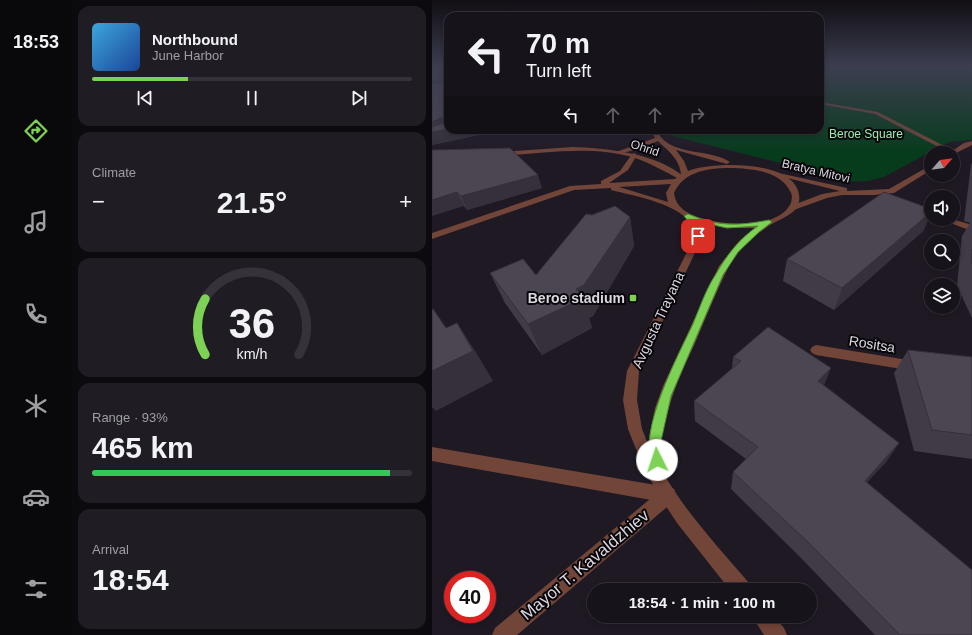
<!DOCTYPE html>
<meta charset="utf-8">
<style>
:root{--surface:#17131b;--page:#201c24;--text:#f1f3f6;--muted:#9e9ea3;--line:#36323a;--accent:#7dd154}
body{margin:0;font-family:Arial,sans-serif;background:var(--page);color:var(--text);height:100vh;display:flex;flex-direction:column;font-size:15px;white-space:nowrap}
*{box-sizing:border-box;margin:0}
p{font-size:13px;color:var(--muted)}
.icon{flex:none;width:22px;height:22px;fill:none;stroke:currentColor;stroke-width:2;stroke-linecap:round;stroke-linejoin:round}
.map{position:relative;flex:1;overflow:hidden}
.side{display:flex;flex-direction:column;gap:6px;padding:6px;background:#0d0a0f;width:360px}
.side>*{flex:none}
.guide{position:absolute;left:12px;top:12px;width:380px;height:122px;border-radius:12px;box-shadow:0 2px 6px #0003,0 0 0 1px var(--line);background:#17131b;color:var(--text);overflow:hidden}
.needle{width:26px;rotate:62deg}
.tools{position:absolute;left:492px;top:146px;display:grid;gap:8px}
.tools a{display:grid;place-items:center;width:36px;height:36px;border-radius:50%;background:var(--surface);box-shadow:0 2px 6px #0003,0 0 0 1px var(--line);font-size:20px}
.speed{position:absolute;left:12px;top:571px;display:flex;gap:8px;font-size:20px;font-weight:700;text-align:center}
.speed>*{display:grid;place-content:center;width:52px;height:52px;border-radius:50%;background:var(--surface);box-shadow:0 2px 6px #0003,0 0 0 1px var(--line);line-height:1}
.speed .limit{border:6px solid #d22;background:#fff;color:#111}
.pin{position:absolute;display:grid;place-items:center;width:34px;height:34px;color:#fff;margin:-17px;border-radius:8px;box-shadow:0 2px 6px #0006}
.me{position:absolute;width:44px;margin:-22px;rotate:356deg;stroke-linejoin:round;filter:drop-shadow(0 0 3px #0008)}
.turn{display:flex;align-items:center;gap:14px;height:84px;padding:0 16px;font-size:18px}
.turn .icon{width:52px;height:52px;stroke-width:2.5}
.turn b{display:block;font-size:28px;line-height:34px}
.lanes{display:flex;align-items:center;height:38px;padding:0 16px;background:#0003;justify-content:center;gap:20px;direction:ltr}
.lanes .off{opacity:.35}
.big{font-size:30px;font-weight:700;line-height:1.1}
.side .card{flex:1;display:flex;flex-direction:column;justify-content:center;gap:6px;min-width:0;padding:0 14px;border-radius:12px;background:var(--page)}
.side .dial{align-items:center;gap:0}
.dial svg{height:104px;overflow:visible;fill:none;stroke:var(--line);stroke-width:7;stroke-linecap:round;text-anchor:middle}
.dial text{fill:var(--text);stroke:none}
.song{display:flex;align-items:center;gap:12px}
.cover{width:48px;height:48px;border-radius:6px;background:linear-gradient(135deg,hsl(200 70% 55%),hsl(220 70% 35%))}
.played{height:4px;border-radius:2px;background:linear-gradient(90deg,var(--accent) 30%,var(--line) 30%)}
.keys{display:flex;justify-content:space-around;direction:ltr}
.heat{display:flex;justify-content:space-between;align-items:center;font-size:22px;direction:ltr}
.charge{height:6px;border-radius:3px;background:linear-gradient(90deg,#34c759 93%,var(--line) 0)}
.trip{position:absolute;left:155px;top:583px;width:230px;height:40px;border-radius:20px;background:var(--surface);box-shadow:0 2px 6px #0003,0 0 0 1px var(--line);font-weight:700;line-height:40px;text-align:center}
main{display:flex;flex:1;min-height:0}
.tab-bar{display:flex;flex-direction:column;width:72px;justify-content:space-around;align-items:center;background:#09080b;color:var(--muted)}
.tab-bar .icon{width:28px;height:28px}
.tab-bar .active{color:var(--accent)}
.tab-bar b{font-size:18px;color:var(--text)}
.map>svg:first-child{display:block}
.green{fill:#063b1c}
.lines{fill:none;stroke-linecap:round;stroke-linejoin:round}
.service{fill:#724539;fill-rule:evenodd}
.minor{fill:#724539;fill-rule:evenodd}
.tertiary{fill:#724539;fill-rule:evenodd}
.wall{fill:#413b47}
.shaded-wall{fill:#353039}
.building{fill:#4c4552;stroke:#353039}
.route{fill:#7dd154;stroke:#518837}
.poi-dot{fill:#7dd154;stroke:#08060a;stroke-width:1.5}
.labels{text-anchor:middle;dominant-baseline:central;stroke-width:4;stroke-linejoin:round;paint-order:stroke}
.far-park-label{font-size:12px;fill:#9aedb1;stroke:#08060a}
.far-street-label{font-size:12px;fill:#dbd7df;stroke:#08060a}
.poi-label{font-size:14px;font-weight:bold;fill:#dbd7df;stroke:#08060a;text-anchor:end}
.street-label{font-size:14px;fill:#dbd7df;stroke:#08060a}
.near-street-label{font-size:17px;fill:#dbd7df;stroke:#08060a}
</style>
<main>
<nav class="tab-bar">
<b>18:53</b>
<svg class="icon active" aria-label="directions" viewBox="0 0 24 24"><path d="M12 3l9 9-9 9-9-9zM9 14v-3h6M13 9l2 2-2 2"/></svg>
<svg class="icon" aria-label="music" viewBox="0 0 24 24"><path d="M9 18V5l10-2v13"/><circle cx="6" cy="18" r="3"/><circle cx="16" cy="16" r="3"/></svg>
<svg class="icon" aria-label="phone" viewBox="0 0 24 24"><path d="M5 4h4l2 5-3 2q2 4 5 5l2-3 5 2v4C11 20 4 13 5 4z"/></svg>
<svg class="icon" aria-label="climate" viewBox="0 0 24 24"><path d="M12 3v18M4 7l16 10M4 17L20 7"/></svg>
<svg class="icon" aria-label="car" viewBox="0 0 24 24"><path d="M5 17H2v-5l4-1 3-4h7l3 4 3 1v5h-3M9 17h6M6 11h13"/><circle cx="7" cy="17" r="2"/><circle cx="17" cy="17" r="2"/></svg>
<svg class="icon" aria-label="filters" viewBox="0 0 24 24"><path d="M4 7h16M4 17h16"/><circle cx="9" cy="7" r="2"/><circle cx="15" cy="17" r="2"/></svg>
</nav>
<section class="side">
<div class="card">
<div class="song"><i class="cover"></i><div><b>Northbound</b><p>June Harbor</p></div></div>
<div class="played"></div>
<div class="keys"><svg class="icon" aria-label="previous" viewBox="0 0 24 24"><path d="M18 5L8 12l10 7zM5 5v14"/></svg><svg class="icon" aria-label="pause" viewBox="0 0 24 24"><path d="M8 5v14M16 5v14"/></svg><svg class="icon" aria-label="next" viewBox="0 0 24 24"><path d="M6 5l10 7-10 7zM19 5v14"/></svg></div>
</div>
<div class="card"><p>Climate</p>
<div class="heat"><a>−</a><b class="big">21.5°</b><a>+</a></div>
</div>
<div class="card dial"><svg viewBox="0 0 100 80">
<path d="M14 69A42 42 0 1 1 86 69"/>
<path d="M14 69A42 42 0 0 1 14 26" stroke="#7dd154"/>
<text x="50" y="56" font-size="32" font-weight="700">36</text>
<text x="50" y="72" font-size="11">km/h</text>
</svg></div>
<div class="card"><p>Range · 93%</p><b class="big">465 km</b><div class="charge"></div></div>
<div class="card"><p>Arrival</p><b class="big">18:54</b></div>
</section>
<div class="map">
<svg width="540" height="635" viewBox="0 0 540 635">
<rect width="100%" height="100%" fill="#1f1924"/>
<path class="green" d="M388,66h152v74l-23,2 -65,35 -16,4 -24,1 -17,-3v-4l-162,-41v-4h155z"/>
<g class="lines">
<g class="service">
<path d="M388,102l58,10 78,40 -6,1 -75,-39 -55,-10z"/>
<path d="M0,447l236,40 6,2 2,6 -2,6 -6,2 -236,-42z"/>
</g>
<g class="minor">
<path d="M540,141v4l-18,9 -5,-1 15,-10z"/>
<path d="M140,147c33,1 87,6 113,31l-6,1c-15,-8 -29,-16 -44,-21 -43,-13 -90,-5 -134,-2l-3,-2 3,-2z"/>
<path d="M499,165v5l-37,23 -20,2h-32l-15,3 -36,13h-3v-4l34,-13 18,-3 -69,-17 3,-2 73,16v3l42,-2z"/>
<path d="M507,219h13l20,6v6z"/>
<path d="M384,345l98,16 4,2 2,3 -2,3 -4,2 -98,-16 -4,-2 -2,-3 2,-3z"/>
<path d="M236,487l6,2 2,6 -2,6 -157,134h-25l3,-7 167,-139z"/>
</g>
<g class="tertiary">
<path d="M219,130h6c10,27 54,18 73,32l-3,2 -51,-14 8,11 4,10c24,-10 107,-11 111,24 3,18 -18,23 -29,30 -8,6 -18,12 -24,19 -6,7 -14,16 -18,24 -12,24 -22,49 -32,73 -10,22 -21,44 -27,67 -3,10 -7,23 -7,33 0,12 8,24 3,35 23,39 55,73 84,107l2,7h-21l-53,-67 -19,-29 -16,-30 -14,-35 -5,-29 4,-29 66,-131c0,-4 1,-9 -1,-13 -9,-23 -58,-31 -81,-37v-2l-37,2 -142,49v-6l138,-47 31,-2v-3l19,-10 12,-17 2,-1 3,2 -9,15 -19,13 66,-4 6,-5c-2,-16 -12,-22 -23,-33l-20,8 -19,5 -3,-2 39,-14zM292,168c21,0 55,1 66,23 3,4 2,10 0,14 -15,25 -66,20 -89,13 -13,-4 -25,-10 -27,-25 9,-20 30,-24 50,-25zM239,184l-5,9 2,9 -49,-15zM265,222l33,6h26l-16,12 -21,26 -56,120 -8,22 -7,36 -6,-15 -5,-29 2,-29 62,-131v-12z"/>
<path d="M320,616h22l10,12 3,7h-23z"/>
</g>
</g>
<g class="wall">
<path d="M16,66v64h54l-70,15z"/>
<path d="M0,150l110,38 -75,22 -3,-4z"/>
<path d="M540,163v155l-15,-32 5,-50 8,-13 -6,-2 7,-56z"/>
<path d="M499,209v5l-8,17 -89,79 -51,-29 4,-22z"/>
<path d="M160,215l38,2 4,29 -41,70 -4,2 3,10 -50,27 -37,-52 -15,-30 46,2z"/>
<path d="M476,350l64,7v102l-58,-8 -20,-78z"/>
<path d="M301,357l91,28 75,58 -13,19 -19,20 105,153h-97l-74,-77 -70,-69 2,-17 13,-13 -51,-38 -1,-20 38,-32z"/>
</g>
<g class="shaded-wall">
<path d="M12,77l4,10 -16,4v-10z"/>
<path d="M11,117l5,11v2h54l-70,15v-23z"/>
<path d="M106,175l4,13 -75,22 -6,-14z"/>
<path d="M25,192l7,14 -32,10v-16z"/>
<path d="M499,212v2l-8,17 -89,79 8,-22z"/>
<path d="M198,217l4,29 -41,70 -4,2 3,10 -50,27 -14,-31 48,-35z"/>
<path d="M25,323l20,31 16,27 -57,30 -4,-4v-36z"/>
<path d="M399,368l-8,20 -5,-7z"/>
<path d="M467,443l-13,19 -33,35 12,-16z"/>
</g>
<g class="building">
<path d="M0,66h16v51h-5l-11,5v-37l13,-4 -1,-4 -12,4z"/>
<path d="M16,121v8l-16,3v-5z"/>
<path d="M78,148l28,27 -77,21 -4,-4 -25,8v-50z"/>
<path d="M452,192l47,17v3l-89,76 -55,-29z"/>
<path d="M183,206l15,11 -46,68 -8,4 8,9 -56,26 -38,-51 33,-14 13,16 50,-61 6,1z"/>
<path d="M540,249v15l-1,-2z"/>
<path d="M1,309l13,19 11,-5 16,28 -41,20v-61z"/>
<path d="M336,327l63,41 -13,13 81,62 -34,38 107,89v65h-72l-90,-91 -77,-72 25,-25 -64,-46 47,-40 -8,-4z"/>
<path d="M476,350l64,7v78l-40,-5z"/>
</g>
<linearGradient id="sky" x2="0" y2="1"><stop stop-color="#110e14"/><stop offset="0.43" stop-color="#3c3e50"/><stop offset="1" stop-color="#3c3e50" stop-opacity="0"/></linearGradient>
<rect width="540" height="155" fill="url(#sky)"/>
<path class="route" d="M256,214c6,2 12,5 18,6 20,7 42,4 63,0l3,2 -13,10 -21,20 -15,23 -52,121 -10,45 2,19 -2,4 -4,2 -5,-2c-14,-34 26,-108 41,-140 7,-17 13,-35 23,-50 10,-18 24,-36 42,-48l-31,2 -32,-7 5,7 1,8 -3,2 -4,-2v-8l-10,-12z"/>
<rect class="poi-dot" x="197" y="294" width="8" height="8" rx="2"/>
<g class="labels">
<g class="far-park-label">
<text x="434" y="134">Beroe Square</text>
</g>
<g class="far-street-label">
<text transform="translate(213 148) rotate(18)">Ohrid</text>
<text transform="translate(384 171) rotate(13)">Bratya Mitovi</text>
</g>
<g class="poi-label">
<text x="193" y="298">Beroe stadium</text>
</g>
<g class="street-label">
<text transform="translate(226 320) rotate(-65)">Avgusta Trayana</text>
<text transform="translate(440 344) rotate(9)">Rositsa</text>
</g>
<g class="near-street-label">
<text transform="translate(153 565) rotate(-40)">Mayor T. Kavaldzhiev</text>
</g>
</g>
</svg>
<div class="tools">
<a><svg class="needle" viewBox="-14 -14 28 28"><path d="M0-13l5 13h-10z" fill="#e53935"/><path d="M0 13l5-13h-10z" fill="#9e9ea3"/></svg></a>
<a><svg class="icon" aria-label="sound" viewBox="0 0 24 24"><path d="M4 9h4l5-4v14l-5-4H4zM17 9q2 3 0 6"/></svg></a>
<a><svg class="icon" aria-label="search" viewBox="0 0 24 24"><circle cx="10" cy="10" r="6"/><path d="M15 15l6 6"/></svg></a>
<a><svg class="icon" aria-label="layers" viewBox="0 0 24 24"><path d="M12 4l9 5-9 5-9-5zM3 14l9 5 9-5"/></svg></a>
</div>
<div class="speed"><div class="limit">40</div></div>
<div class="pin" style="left:266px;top:236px;background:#d93025"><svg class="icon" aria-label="arrive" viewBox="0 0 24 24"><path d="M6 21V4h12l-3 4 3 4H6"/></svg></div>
<svg class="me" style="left:225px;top:460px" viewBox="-20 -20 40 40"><circle r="19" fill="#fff"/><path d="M0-13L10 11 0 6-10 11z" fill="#7dd154"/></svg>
<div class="trip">18:54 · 1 min · 100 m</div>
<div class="guide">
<div class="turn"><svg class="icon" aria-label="left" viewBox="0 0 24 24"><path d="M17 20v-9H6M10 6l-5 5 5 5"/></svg><div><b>70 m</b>Turn left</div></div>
<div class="lanes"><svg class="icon" aria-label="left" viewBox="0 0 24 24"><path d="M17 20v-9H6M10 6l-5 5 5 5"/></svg><svg class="icon off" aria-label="ahead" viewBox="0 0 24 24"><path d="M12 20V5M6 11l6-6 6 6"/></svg><svg class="icon off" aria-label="ahead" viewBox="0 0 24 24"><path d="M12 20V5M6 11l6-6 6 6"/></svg><svg class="icon off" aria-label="right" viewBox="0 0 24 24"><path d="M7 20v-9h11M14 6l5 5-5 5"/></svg></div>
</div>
</div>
</main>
